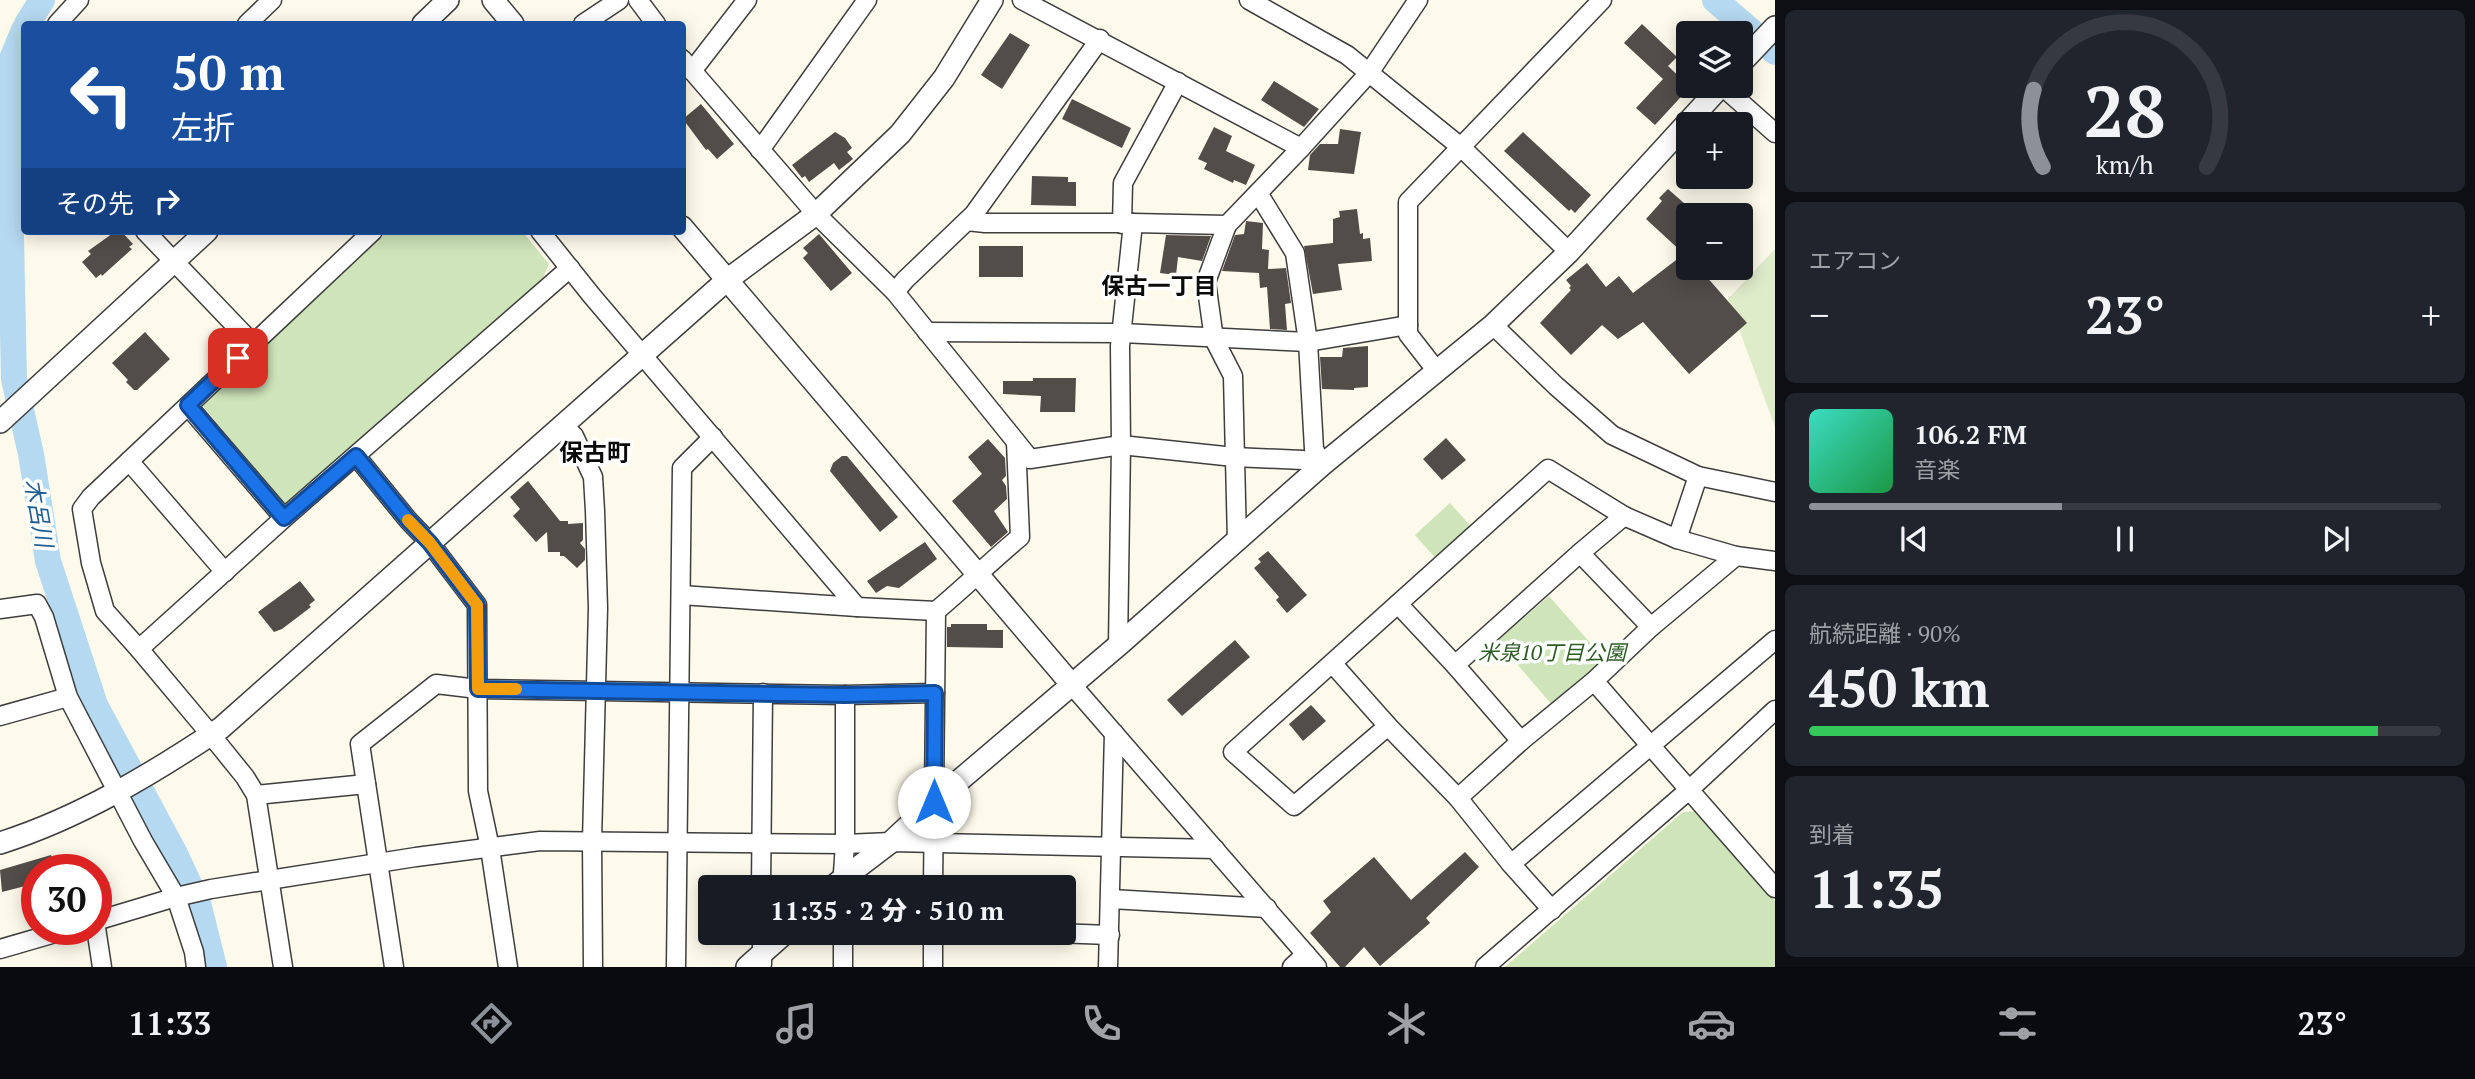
<!DOCTYPE html>
<html lang="ja">
<meta charset="utf-8">
<style>
:root{--surface:#171b24;--page:#20242c;--text:#f1f3f6;--muted:#9ea1a6;--line:#363941;--accent:#8c9099}
body{margin:0;font-family:"PT Serif","Noto Sans JP",serif;background:var(--page);color:var(--text);height:100vh;display:flex;flex-direction:column;font-size:26px;white-space:nowrap}
*{box-sizing:border-box;margin:0}
p{font-size:23px;color:var(--muted)}
.icon{flex:none;width:38px;height:38px;fill:none;stroke:currentColor;stroke-width:2;stroke-linecap:round;stroke-linejoin:round}
.map{position:relative;flex:1;overflow:hidden}
.panel{display:flex;flex-direction:column;gap:10px;padding:10px;background:#0d0f14;width:700px}
.panel>*{flex:none}
.top-card{position:absolute;left:21px;top:21px;width:665px;height:214px;border-radius:7px;box-shadow:0 4px 18px #0003;background:#1a4fa0;color:#fff;overflow:hidden}
.tools{position:absolute;left:1676px;top:21px;display:grid;gap:14px}
.tools a{display:grid;place-items:center;width:77px;height:77px;border-radius:7px;background:var(--surface);box-shadow:0 4px 18px #0003;font-size:35px}
.speed{position:absolute;left:21px;top:854px;display:flex;gap:14px;font-size:35px;font-weight:700;text-align:center}
.speed>*{display:grid;place-content:center;width:91px;height:91px;border-radius:50%;background:var(--surface);box-shadow:0 4px 18px #0003;line-height:1}
.speed .limit{border:10px solid #d22;background:#fff;color:#111}
.pin{position:absolute;display:grid;place-items:center;width:60px;height:60px;color:#fff;margin:-30px;border-radius:14px;box-shadow:0 4px 10px #0006}
.me{position:absolute;width:77px;margin:-38px;rotate:0deg;stroke-linejoin:round;filter:drop-shadow(0 0 5px #0008)}
.turn{display:flex;align-items:center;gap:24px;height:147px;padding:0 35px;font-size:32px}
.turn .icon{width:91px;height:91px;stroke-width:2.5}
.turn b{display:block;font-size:49px;line-height:60px}
.then{display:flex;align-items:center;height:66px;padding:0 35px;background:#0003;gap:14px;font-size:26px}
.big{font-size:52px;font-weight:800;line-height:1.1}
.panel .card{flex:1;display:flex;flex-direction:column;justify-content:center;gap:10px;min-width:0;padding:0 24px;border-radius:10px;background:var(--page)}
.panel .dial{align-items:center;gap:0}
.dial svg{height:182px;overflow:visible;fill:none;stroke:var(--line);stroke-width:7;stroke-linecap:round;text-anchor:middle}
.dial text{fill:var(--text);stroke:none}
.song{display:flex;align-items:center;gap:21px}
.cover{width:84px;height:84px;border-radius:10px;background:linear-gradient(135deg,hsl(170 70% 55%),hsl(140 70% 35%))}
.played{height:7px;border-radius:4px;background:linear-gradient(90deg,var(--accent) 40%,var(--line) 40%)}
.keys{display:flex;justify-content:space-around;direction:ltr}
.heat{display:flex;justify-content:space-between;align-items:center;font-size:38px;direction:ltr}
.charge{height:10px;border-radius:5px;background:linear-gradient(90deg,#34c759 90%,var(--line) 0)}
.trip{position:absolute;left:698px;top:875px;width:378px;height:70px;border-radius:7px;background:var(--surface);box-shadow:0 4px 18px #0003;font-weight:800;line-height:70px;text-align:center}
.dock{display:flex;height:112px;justify-content:space-around;align-items:center;background:#090b0e;color:var(--muted)}
.dock .icon{width:49px;height:49px}
.dock .on{color:var(--accent)}
.dock b{font-size:32px;color:var(--text)}
main{display:flex;flex:1;min-height:0}
.map>svg:first-child{display:block}
.green{fill:#cee4b9}
.pitch{fill:#dfecca}
.lines{fill:none;stroke-linecap:round;stroke-linejoin:round}
.river{stroke:#b5d9f0;stroke-width:26}
.building{fill:#534d49}
.minor-casing{stroke:#3e3e3e;stroke-width:21}
.tertiary-casing{stroke:#3e3e3e;stroke-width:24}
.minor{stroke:#fff;stroke-width:18}
.tertiary{stroke:#fff;stroke-width:21}
.route-casing{stroke:#114b97;stroke-width:18}
.route{stroke:#1a73e8;stroke-width:12}
.slow{stroke:#f59e0b;stroke-width:12}
.labels{text-anchor:middle;dominant-baseline:central;stroke-width:7;stroke-linejoin:round;paint-order:stroke}
.park-label{font-size:21px;font-style:italic;fill:#2d5c23;stroke:#fff}
.neighbourhood-label{font-size:23px;font-weight:bold;fill:#0b0b0b;stroke:#fff}
.water-label{font-size:23px;font-style:italic;fill:#215e90;stroke:#fff}
.quarter-label{font-size:24px;font-weight:bold;fill:#0b0b0b;stroke:#fff}
</style>
<main>
<div class="map">
<svg width="1775" height="967" viewBox="0 0 1775 967">
<rect width="100%" height="100%" fill="#fdfaeb"/>
<g class="green">
<path d="M388,231h134l27,33 -6,14 -258,227 -83,-100z"/>
<path d="M1450,503l24,27 -36,31 -23,-26z"/>
<path d="M1549,596l58,66 -53,45 -57,-66z"/>
<path d="M1698,811l77,90v66h-270l178,-155z"/>
</g>
<path class="pitch" d="M1775,249v178l-47,-128z"/>
<g class="lines">
<g class="river">
<path d="M1715,0l60,52"/>
<path d="M27,24l15,-24"/>
<path d="M24,30l-13,31 -3,31 6,287 17,75 17,107 47,144 80,149 23,49 16,64"/>
</g>
</g>
<g class="building">
<path d="M1642,24l35,33 -9,9 22,21 -35,38 -19,-17 27,-29 -39,-36z"/>
<path d="M1010,33l20,12 -28,44 -21,-14z"/>
<path d="M1274,81l45,28 -15,18 -43,-27z"/>
<path d="M1072,99l59,29 -9,20 -60,-29z"/>
<path d="M701,104l33,40 -17,15 -9,-10 -2,1 -23,-31z"/>
<path d="M1214,127l18,9 -6,15 29,14 -9,20 -12,-5 -1,3 -29,-14 3,-6 -9,-4z"/>
<path d="M1340,129l21,3 -7,42 -46,-4 2,-15 10,-11h18z"/>
<path d="M835,132l10,6 7,10 -5,4 6,7 -14,11 -5,-7 -25,19 -4,-6 -3,2 -10,-13z"/>
<path d="M1523,132l68,63 -16,18 -4,-4 -2,2 -65,-60z"/>
<path d="M1032,176l36,1v5h8v24l-45,-1z"/>
<path d="M1668,189l25,22 -4,4v53h10l48,55 -58,51 -46,-52 -25,17 -16,-14 -31,30 -31,-32 31,-33 -2,-2 2,-2 -5,-6 21,-17 19,24 13,-11 14,17 51,-39 -38,-35 16,-18 -3,-3z"/>
<path d="M1357,209l3,25 3,-1v6l7,-1 2,23 -34,3 4,26 -29,4 -9,-48 29,-3v-24l7,-2 -1,-6z"/>
<path d="M1246,221l17,2 -1,26 7,1 -1,19 18,-1 5,35 -6,1 2,26 -17,-1 -3,-42 -7,1 -1,-15 -37,-2 13,-36 9,-1z"/>
<path d="M116,231h5l12,13 -4,3 3,2 -30,27 -1,-2 -5,4 -14,-16 9,-8 -3,-3z"/>
<path d="M819,234l33,39 -21,18 -28,-33 5,-5 -5,-5z"/>
<path d="M1166,235l45,1 -9,25 -24,-4 -2,18 -16,-2z"/>
<rect x="979" y="246" width="44" height="31"/>
<path d="M145,332l25,27 -33,31h-3l-8,-8 2,-2 -16,-17z"/>
<path d="M1368,346v41l-14,1v2l-32,-1 -2,-32h22l1,-9z"/>
<path d="M1033,378h43l-1,34h-35l1,-16 -38,-2v-13h30z"/>
<path d="M1446,438l20,22 -24,20 -19,-21z"/>
<path d="M988,439l17,19 1,18 -4,4 4,6 1,13 -13,12 14,21 -17,15 -39,-46 30,-27 -14,-17z"/>
<path d="M842,456h5l51,61 -18,15 -50,-61 3,-8z"/>
<path d="M528,481l32,40h8v3l15,-1v17l-3,3 5,6v11l-8,8 -13,-12h-4v-4h-12l-1,-20 -11,10 -23,-26 7,-7 -10,-12z"/>
<path d="M925,542l12,17 -38,29 -12,-2 -11,7 -9,-12z"/>
<path d="M1268,551l39,44 -20,18 -11,-13 3,-3 -25,-29 7,-6 -3,-3z"/>
<path d="M300,581l15,19 -6,5 2,2 -29,22 -8,3 -16,-20z"/>
<path d="M951,624h36v6h16v18l-56,-1v-20h4z"/>
<path d="M1235,640l15,17 -68,59 -15,-16z"/>
<path d="M1311,705l15,16 -23,20 -14,-17z"/>
<path d="M1465,852l14,15 -53,51 4,5 -50,43 -16,-19 -19,20h-5l-30,-34 21,-21 -8,-11 51,-44 37,43z"/>
<path d="M51,855l5,15h-19v13l-35,9 -2,-22z"/>
</g>
<g class="lines">
<g class="minor-casing">
<g id="minor">
<path d="M638,0l18,24"/>
<path d="M1022,0l279,148"/>
<path d="M1249,0l98,55 115,93 107,104"/>
<path d="M57,24l22,-24"/>
<path d="M247,24l25,-24"/>
<path d="M583,24l36,-24"/>
<path d="M682,59l134,155 79,78 135,167 91,-14 113,12 69,3 19,5"/>
<path d="M692,71l55,-71"/>
<path d="M1722,86l53,47"/>
<path d="M760,150l107,-150"/>
<path d="M1258,193l37,60 13,89 6,107 8,16"/>
<path d="M967,221l18,2h148"/>
<path d="M1122,224l1,-41 55,-101"/>
<path d="M1227,225l-21,57 8,57 19,37 4,165"/>
<path d="M145,231l108,113"/>
<path d="M540,231l52,65 265,311 79,4c29,-24 55,-50 84,-74l-4,-95"/>
<path d="M895,292l10,-12 69,-66 126,-175"/>
<path d="M1493,325l63,61 56,49 86,41 77,16"/>
<path d="M927,332l195,1 186,9 100,-17"/>
<path d="M1436,370l-28,-36v-132l194,-202"/>
<path d="M188,406l96,112"/>
<path d="M562,425l12,11 19,41 2,34 3,97 -6,233 1,126"/>
<path d="M356,456l52,64 22,23 47,62 1,186 12,57 18,119"/>
<path d="M129,461l96,111"/>
<path d="M1580,553l71,74 -57,54 181,207"/>
<path d="M1736,556l39,5"/>
<path d="M681,595l176,12"/>
<path d="M1398,604l57,61"/>
<path d="M0,609l37,-5 7,13 24,80 75,144 33,56 18,55 2,15"/>
<path d="M1651,627l85,-71 -59,-17"/>
<path d="M1118,646l3,-201 -1,-99 13,-123 94,2 74,-77 68,-75 49,-73"/>
<path d="M139,649l145,-131 286,-250"/>
<path d="M1332,663l56,63 -94,80 -61,-54 315,-283 76,47"/>
<path d="M1594,681l-73,60 -66,-76 125,-112 44,-37 53,23 21,-63"/>
<path d="M1072,685l245,282"/>
<path d="M0,716l68,-19"/>
<path d="M1385,723l73,75 63,-57"/>
<path d="M256,795l110,-11"/>
<path d="M1458,798l53,66 264,-224"/>
<path d="M1511,864l41,46"/>
<path d="M761,887l2,-194"/>
<path d="M842,887l3,-43v-149"/>
<path d="M933,887l3,-276"/>
<path d="M1111,899l156,9"/>
<path d="M96,921l80,-24 35,-8 205,-32 124,-16 305,3 46,-2 324,7"/>
<path d="M96,928l6,39"/>
<path d="M762,933v31"/>
<path d="M843,933v34"/>
<path d="M1055,933l55,2"/>
<path d="M0,949l69,-20"/>
<path d="M283,967l-27,-172 -11,-18 -34,-42 -72,-86 -34,-38 -14,-48 -9,-54 9,-12 282,-266"/>
<path d="M394,967l-34,-223 76,-60 42,5 367,6 90,-2"/>
<path d="M676,967l6,-499 31,-31"/>
<path d="M933,967v-34"/>
<path d="M1108,967l6,-234"/>
<path d="M1292,967l14,-13"/>
<path d="M1485,967l205,-178 85,-79"/>
</g>
</g>
<g class="tertiary-casing">
<g id="tertiary">
<path d="M493,0l20,24"/>
<path d="M423,24l25,-24"/>
<path d="M1741,63l34,-36"/>
<path d="M682,227l390,458"/>
<path d="M0,422l207,-191"/>
<path d="M0,843c79,-25 152,-69 221,-115l506,-448 89,-66 84,-80 44,-56 48,-78"/>
<path d="M832,887l59,-45 43,-40 187,-159 201,-178 171,-140 76,-73 152,-166"/>
<path d="M747,967l38,-34"/>
</g>
</g>
<use href="#minor" class="minor"/>
<use href="#tertiary" class="tertiary"/>
</g>
<g class="lines">
<g class="route-casing">
<path id="route" d="M238,358l-50,47 96,113 72,-62 52,64 22,23 47,62 1,84 367,6 90,-2 -1,109"/>
</g>
<use href="#route" class="route"/>
<path class="slow" d="M408,520l22,23 47,62 1,84h38"/>
</g>
<g class="labels">
<g class="park-label">
<text x="1552" y="652">米泉10丁目公園</text>
</g>
<g class="neighbourhood-label">
<text x="1159" y="285">保古一丁目</text>
</g>
<g class="water-label">
<text transform="translate(39 513) rotate(80)">木呂川</text>
</g>
<g class="quarter-label">
<text x="595" y="452">保古町</text>
</g>
</g>
</svg>
<div class="tools">
<a><svg class="icon" aria-label="layers" viewBox="0 0 24 24"><path d="M12 4l9 5-9 5-9-5zM3 14l9 5 9-5"/></svg></a>
<a>+</a>
<a>−</a>
</div>
<div class="speed"><div class="limit">30</div></div>
<div class="pin" style="left:238px;top:358px;background:#d93025"><svg class="icon" aria-label="arrive" viewBox="0 0 24 24"><path d="M6 21V4h12l-3 4 3 4H6"/></svg></div>
<svg class="me" style="left:934px;top:802px" viewBox="-20 -20 40 40"><circle r="19" fill="#fff"/><path d="M0-13L10 11 0 6-10 11z" fill="#1a73e8"/></svg>
<div class="trip">11:35 · 2 分 · 510 m</div>
<div class="top-card">
<div class="turn"><svg class="icon" aria-label="left" viewBox="0 0 24 24"><path d="M17 20v-9H6M10 6l-5 5 5 5"/></svg><div><b>50 m</b>左折</div></div>
<div class="then">その先<svg class="icon" aria-label="right" viewBox="0 0 24 24"><path d="M7 20v-9h11M14 6l5 5-5 5"/></svg></div>
</div>
</div>
<section class="panel">
<div class="card dial"><svg viewBox="0 0 100 80">
<path d="M14 69A42 42 0 1 1 86 69"/>
<path d="M14 69A42 42 0 0 1 10 35" stroke="#8c9099"/>
<text x="50" y="56" font-size="32" font-weight="700">28</text>
<text x="50" y="72" font-size="11">km/h</text>
</svg></div>
<div class="card"><p>エアコン</p>
<div class="heat"><a>−</a><b class="big">23°</b><a>+</a></div>
</div>
<div class="card">
<div class="song"><i class="cover"></i><div><b>106.2 FM</b><p>音楽</p></div></div>
<div class="played"></div>
<div class="keys"><svg class="icon" aria-label="previous" viewBox="0 0 24 24"><path d="M18 5L8 12l10 7zM5 5v14"/></svg><svg class="icon" aria-label="pause" viewBox="0 0 24 24"><path d="M8 5v14M16 5v14"/></svg><svg class="icon" aria-label="next" viewBox="0 0 24 24"><path d="M6 5l10 7-10 7zM19 5v14"/></svg></div>
</div>
<div class="card"><p>航続距離 · 90%</p><b class="big">450 km</b><div class="charge"></div></div>
<div class="card"><p>到着</p><b class="big">11:35</b></div>
</section>
</main>
<nav class="dock">
<b>11:33</b>
<svg class="icon on" aria-label="directions" viewBox="0 0 24 24"><path d="M12 3l9 9-9 9-9-9zM9 14v-3h6M13 9l2 2-2 2"/></svg>
<svg class="icon" aria-label="music" viewBox="0 0 24 24"><path d="M9 18V5l10-2v13"/><circle cx="6" cy="18" r="3"/><circle cx="16" cy="16" r="3"/></svg>
<svg class="icon" aria-label="phone" viewBox="0 0 24 24"><path d="M5 4h4l2 5-3 2q2 4 5 5l2-3 5 2v4C11 20 4 13 5 4z"/></svg>
<svg class="icon" aria-label="climate" viewBox="0 0 24 24"><path d="M12 3v18M4 7l16 10M4 17L20 7"/></svg>
<svg class="icon" aria-label="car" viewBox="0 0 24 24"><path d="M5 17H2v-5l4-1 3-4h7l3 4 3 1v5h-3M9 17h6M6 11h13"/><circle cx="7" cy="17" r="2"/><circle cx="17" cy="17" r="2"/></svg>
<svg class="icon" aria-label="filters" viewBox="0 0 24 24"><path d="M4 7h16M4 17h16"/><circle cx="9" cy="7" r="2"/><circle cx="15" cy="17" r="2"/></svg>
<b>23°</b>
</nav>
